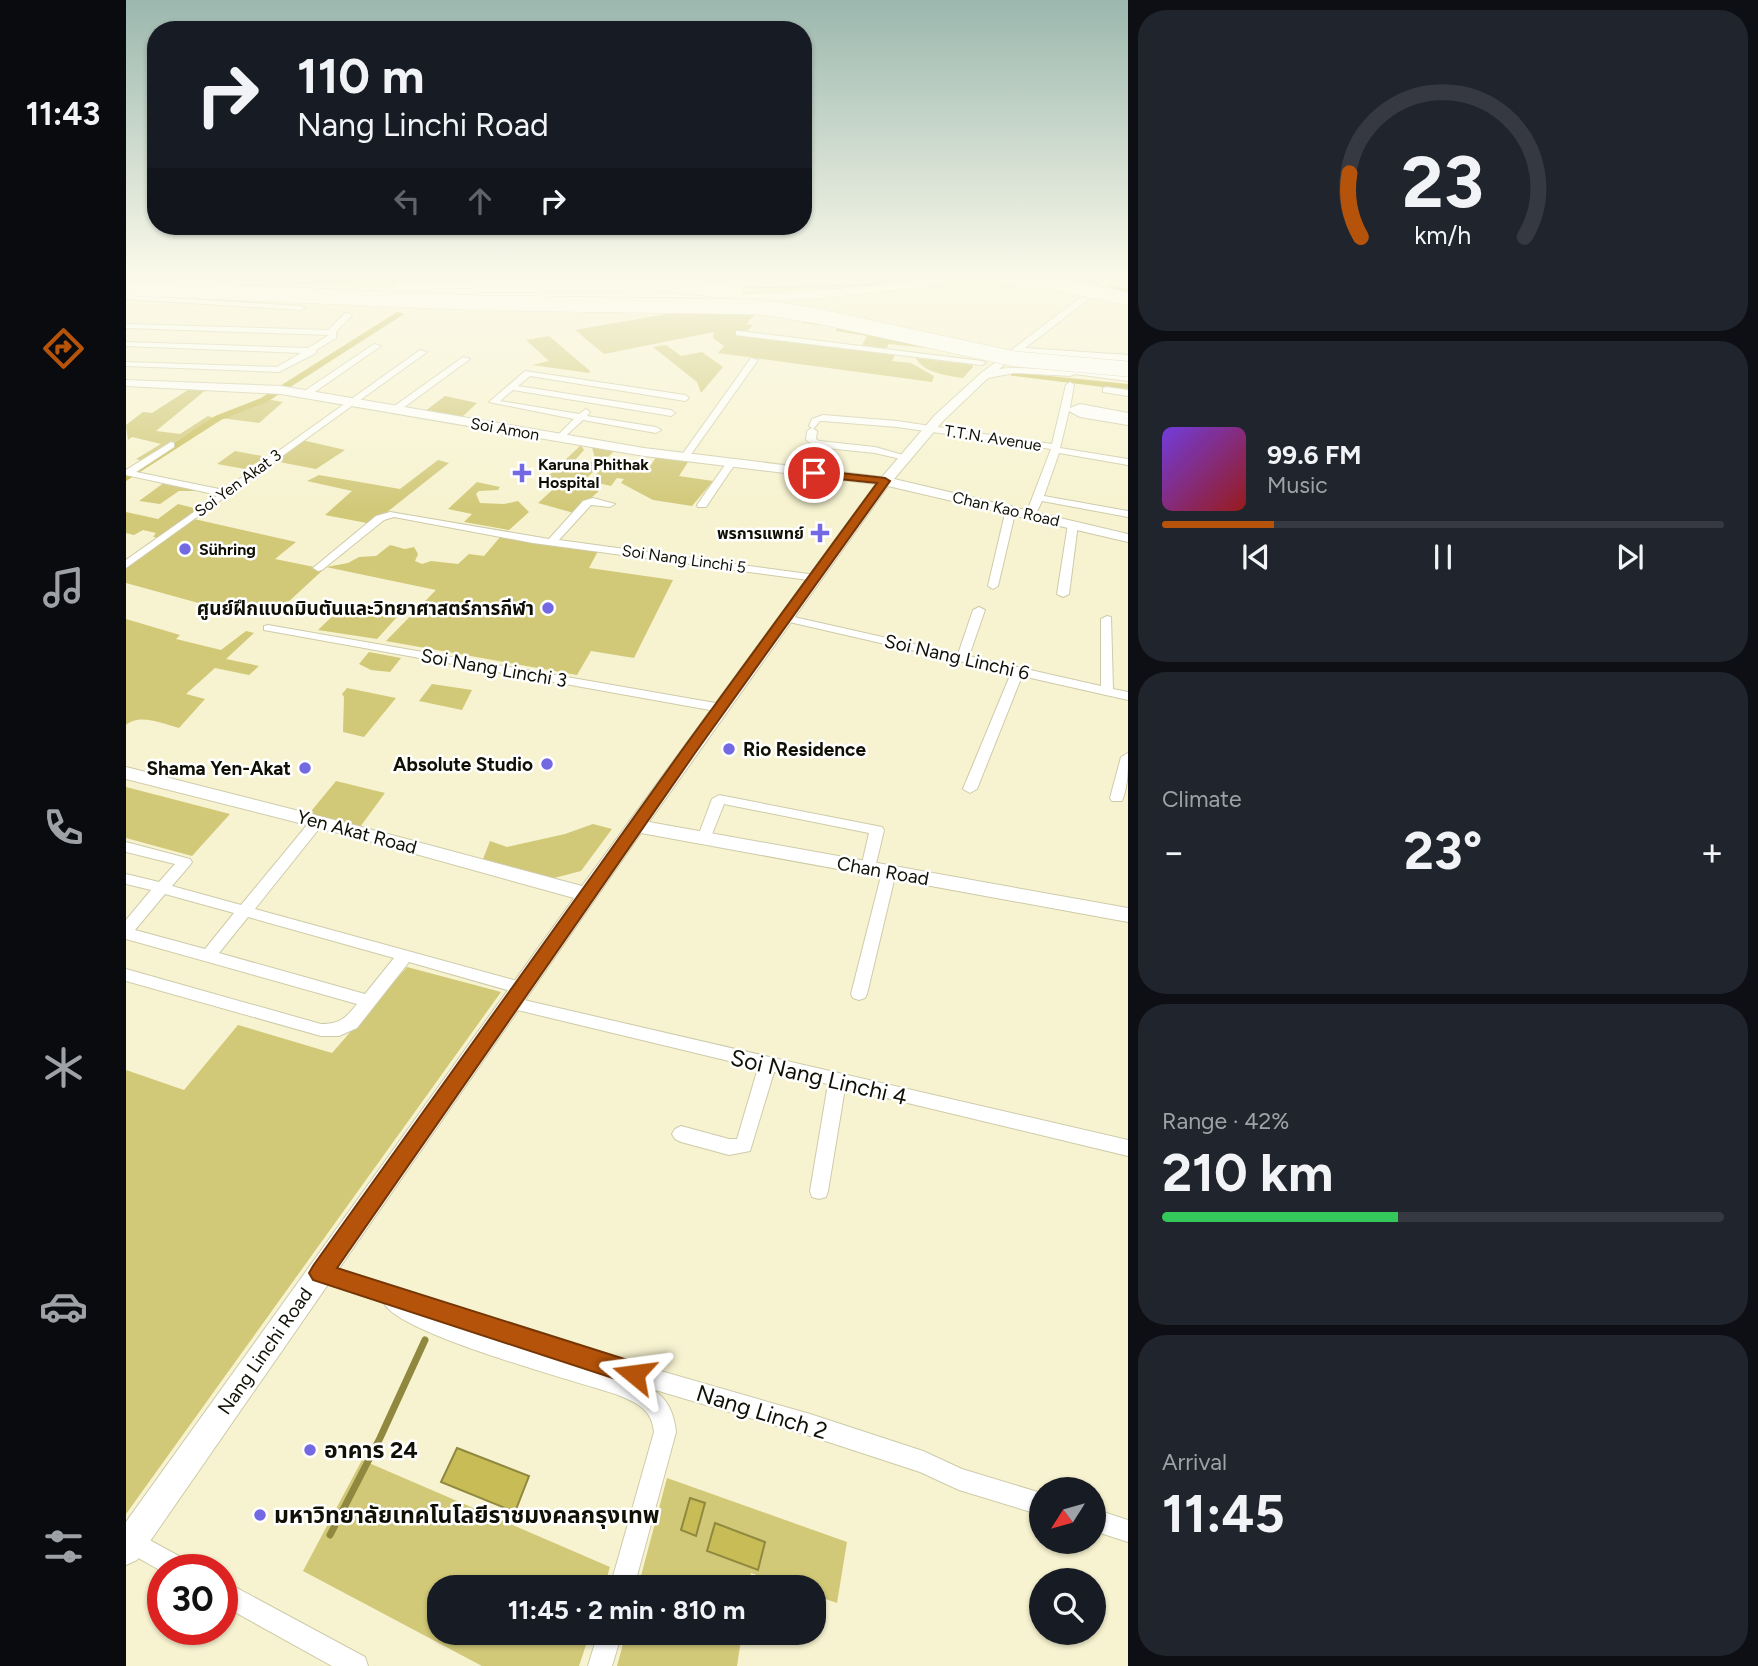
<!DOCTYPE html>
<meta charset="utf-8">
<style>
:root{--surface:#171b24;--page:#20242c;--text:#f1f3f6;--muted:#9ea1a6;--line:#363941;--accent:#b45309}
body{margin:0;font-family:Figtree,"Noto Sans Thai",sans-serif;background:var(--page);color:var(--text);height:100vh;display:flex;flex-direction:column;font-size:26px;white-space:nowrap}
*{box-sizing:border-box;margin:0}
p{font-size:23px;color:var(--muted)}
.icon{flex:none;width:38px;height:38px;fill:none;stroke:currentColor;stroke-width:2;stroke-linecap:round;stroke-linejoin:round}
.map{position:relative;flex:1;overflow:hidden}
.side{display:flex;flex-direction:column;gap:10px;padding:10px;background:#0d0f14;width:630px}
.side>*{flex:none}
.banner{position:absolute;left:21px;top:21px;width:665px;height:214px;border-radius:28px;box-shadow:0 2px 5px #0004;background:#171b24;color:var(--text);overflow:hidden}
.needle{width:46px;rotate:233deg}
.fabs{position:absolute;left:903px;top:1477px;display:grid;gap:14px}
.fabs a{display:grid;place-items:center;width:77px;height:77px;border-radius:50%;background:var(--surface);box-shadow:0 2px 5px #0004;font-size:35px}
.speed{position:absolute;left:21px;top:1554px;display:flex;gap:14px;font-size:35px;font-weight:700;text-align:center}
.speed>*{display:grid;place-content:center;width:91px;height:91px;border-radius:50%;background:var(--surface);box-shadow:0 2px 5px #0004;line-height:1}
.speed .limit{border:10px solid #d22;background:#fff;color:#111}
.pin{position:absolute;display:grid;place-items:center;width:60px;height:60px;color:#fff;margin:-30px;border:4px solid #fff;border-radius:50%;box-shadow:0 2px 7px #0007}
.me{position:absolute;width:77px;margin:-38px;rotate:286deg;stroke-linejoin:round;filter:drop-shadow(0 0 5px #0008)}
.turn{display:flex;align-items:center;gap:24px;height:147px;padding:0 35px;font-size:32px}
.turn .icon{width:91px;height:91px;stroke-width:2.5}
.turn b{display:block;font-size:49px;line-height:60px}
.lanes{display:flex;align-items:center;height:66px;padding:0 35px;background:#0003;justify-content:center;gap:35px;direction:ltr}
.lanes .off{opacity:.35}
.big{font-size:52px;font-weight:700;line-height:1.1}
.side .tile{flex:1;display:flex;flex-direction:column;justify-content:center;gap:10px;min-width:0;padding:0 24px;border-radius:28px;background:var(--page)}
.side .dial{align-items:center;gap:0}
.dial svg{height:182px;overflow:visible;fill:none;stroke:var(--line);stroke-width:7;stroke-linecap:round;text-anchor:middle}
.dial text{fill:var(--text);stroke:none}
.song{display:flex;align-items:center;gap:21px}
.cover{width:84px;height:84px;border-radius:10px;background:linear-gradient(135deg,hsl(260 70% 55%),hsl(0 70% 35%))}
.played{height:7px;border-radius:4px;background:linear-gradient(90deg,var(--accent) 20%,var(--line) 20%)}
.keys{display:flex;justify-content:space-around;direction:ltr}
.heat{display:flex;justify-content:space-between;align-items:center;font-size:38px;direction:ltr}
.charge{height:10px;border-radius:5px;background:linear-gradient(90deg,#34c759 42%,var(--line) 0)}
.trip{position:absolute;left:301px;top:1575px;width:399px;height:70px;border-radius:28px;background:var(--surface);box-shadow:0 2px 5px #0004;font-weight:700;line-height:70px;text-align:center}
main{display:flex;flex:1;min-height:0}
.dock{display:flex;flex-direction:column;width:126px;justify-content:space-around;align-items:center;background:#090b0e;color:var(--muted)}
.dock .icon{width:49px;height:49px}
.dock .current{color:var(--accent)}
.dock b{font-size:32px;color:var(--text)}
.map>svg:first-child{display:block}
.green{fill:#d1c878}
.water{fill:#c7bc56;stroke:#90883e;stroke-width:2}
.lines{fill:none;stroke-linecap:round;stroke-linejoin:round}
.stream{stroke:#90883e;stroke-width:7}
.canal{fill:#c7bc56;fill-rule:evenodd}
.street-casing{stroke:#cecba9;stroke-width:2}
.secondary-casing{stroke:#cecba9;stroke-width:2}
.primary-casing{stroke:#cecba9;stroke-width:1}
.highway-casing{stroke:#cecba9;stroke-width:2}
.street{fill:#fff;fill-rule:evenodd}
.secondary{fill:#fff;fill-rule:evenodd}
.primary{fill:#fff;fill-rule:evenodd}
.highway{fill:#fff;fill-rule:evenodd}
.primary-bridge-casing{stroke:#cecba9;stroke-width:14;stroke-linecap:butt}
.highway-bridge-casing{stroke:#cecba9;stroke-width:16;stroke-linecap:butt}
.primary-bridge{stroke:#fff;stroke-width:13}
.highway-bridge{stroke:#fff;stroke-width:15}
.route{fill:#b45309;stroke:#753606;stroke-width:2}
.poi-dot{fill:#7269e3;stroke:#fff;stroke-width:2.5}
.labels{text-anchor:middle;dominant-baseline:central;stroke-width:5;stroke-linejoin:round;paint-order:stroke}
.far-street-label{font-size:16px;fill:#111005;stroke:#fff}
.far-poi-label{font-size:16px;font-weight:bold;fill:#111005;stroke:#fff;text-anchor:start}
.poi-label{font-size:19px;font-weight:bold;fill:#111005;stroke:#fff;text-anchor:end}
.street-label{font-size:19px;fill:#111005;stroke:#fff}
.near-street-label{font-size:23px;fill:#111005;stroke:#fff}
.near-poi-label{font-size:23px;font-weight:bold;fill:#111005;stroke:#fff;text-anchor:start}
</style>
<main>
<nav class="dock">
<b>11:43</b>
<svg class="icon current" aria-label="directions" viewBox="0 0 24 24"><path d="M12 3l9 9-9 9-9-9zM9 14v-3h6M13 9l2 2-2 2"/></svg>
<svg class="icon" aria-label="music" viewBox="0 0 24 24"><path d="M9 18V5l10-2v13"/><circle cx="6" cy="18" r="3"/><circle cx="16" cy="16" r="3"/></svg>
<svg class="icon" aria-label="phone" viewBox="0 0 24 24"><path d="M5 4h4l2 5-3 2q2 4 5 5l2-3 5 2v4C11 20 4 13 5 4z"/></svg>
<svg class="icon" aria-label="climate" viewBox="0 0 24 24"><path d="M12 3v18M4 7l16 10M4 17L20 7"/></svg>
<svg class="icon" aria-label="car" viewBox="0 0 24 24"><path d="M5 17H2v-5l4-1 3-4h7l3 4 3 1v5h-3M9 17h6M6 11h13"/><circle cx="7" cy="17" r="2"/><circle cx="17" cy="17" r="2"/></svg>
<svg class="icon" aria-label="filters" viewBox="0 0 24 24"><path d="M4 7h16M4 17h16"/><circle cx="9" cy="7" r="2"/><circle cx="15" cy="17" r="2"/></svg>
</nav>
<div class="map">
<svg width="1002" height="1666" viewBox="0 0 1002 1666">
<rect width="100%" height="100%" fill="#f7f3d0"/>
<g class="green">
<path d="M632,311l-12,13 7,1 -7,7 4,5 145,18 -3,6 19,2 23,13 -2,6 -214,-29 6,-7 -11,-8 1,-6 -110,22 -29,-24 103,-18z"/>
<path d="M680,318l123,27 -2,3 -38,-4 -4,6 -24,-3 6,-11 -31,-5 1,-4 -35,-4z"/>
<path d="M423,336l41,35 -1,2 -57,-8 17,-4 -23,-21z"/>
<path d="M540,345l15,11 21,-4 21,15 -22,26 -4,-11 -44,-35z"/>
<path d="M790,358l57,7v2l-10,11c-16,-2 -41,-6 -47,-20z"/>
<path d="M65,388l16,1 -51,42 24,3 28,-18 6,2 -71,43 -7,-2 25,-15 -29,-7 -4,3 -2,-15 17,-13 9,1z"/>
<path d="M319,396l32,7 -15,14 -38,-5z"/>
<path d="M140,399l17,3 -24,21 -39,-5z"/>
<path d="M176,440l43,10 -29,19 -42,-8z"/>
<path d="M455,445l3,5 -8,9 4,3h13l2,-3 -3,-12 22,4 -35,35 20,5 -25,22 -36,-10 21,-19 -15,-4z"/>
<path d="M109,451l32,6 -22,12 -28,-5z"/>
<path d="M530,457l32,5 -9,14 34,5 -21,25 -39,-6 -32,-17 3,-4 -7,-1 -6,8 -21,-5 16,-17 40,9z"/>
<path d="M312,460l11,3 -77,61 -47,-9 27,-24 -45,-10 12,-6 81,14z"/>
<path d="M39,482l43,9h-29l-19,13 -21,-3z"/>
<path d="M351,482l23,5 -2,3 -19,1 -3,3 4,9 24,1 14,-3 11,11 -20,18 -45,-8 8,-8 -24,-5z"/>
<path d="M52,504l20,5 -39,29 -6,-1 3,-4 -13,-3 -9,5 -8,-2v-21l32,7z"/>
<path d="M68,519l102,23 -21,17 49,10 -51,47 -55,-13 -5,4 -87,-24v-15z"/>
<path d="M375,536l97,15 -9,17 84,12 -39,78 -43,-7 -14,24 -191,-34 50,-51 -110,-23 22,-4 11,-6 17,-1 14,-11 15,4 9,-2 4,7 -3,7 7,3 9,-3 27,3 11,-10 15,2z"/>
<path d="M217,606l54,11 -20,22 -59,-9z"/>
<path d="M0,619l54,16 -4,4 45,11 25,-19 8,2 -28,26 33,7 -10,9 -34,-7 -29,26 19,5 -26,29c-16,-4 -39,-15 -53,-3z"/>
<path d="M243,652l32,6 -11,14 -19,-2 -12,-6z"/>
<path d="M306,684l40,6 -10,20 -43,-9z"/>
<path d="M221,688l49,10 -32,39 -21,-5 1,-35 -2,-3z"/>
<path d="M210,781l49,12 -25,34 -52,-12z"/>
<path d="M0,787l104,27 -38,42 -66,-18z"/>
<path d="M467,824l19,5 -31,42 -27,7 -71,-19 7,-18 17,6 58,-13z"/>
<path d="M281,967l94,25 -375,522v-444l58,20 54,-65 94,28z"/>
<path d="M236,1460l248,107 -6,20h-165v46h151l-11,33h-97l-179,-95z"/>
<path d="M541,1478l180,64 -10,61 -23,-8v-8h-23l-40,-14 -3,14h-110z"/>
<path d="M500,1633h116l-5,33h-120z"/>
</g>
<g class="water">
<path d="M331,1448l72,28 -14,36 -74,-30z"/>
<path d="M564,1498l15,5 -9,33 -15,-6z"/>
<path d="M589,1523l50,19 -7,28 -51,-19z"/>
</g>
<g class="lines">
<path class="stream" d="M204,1535l50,-97 45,-98"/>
<g class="canal">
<path d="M985,285l17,4v4l-20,-4z"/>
<path d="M271,312l7,2 -137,88 -46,18 -95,61v-7l89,-58 46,-18z"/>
<path d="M885,372l117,12v6l-114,-14h-3z"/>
</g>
<g class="street-casing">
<g id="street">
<path d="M138,277h7l-5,7h-6z"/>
<path d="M0,295l175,11 4,2 -4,2 -175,-11z"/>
<path d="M219,313l7,2 -16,17v6l-20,12v3l-37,19 -153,-6v-4l151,5 24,-14 -175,-7v-4l182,6 21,-13 -203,-7v-4l202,6z"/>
<path d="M613,331l243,30 4,2 -4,2 -246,-30v-4z"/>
<path d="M248,344l7,2 -72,50h-6v-4z"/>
<path d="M294,350l7,2 -301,216v-8l92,-65 -92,-20v-5l45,-28 3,1v4l-38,25 88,18z"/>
<path d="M337,357l7,2 -71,52h-6v-4z"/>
<path d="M625,358l7,2 -71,100h-6v-4z"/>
<path d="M399,371l160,24 4,3 -4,3 -155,-25 -12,10 153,24 4,3 -4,3 -158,-26 -13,11 79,13 7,-5 4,3 -3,4 69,11 5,3 -5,3 -73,-13 -23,21 -5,-3 19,-19 -85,-17z"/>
<path d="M944,382l4,3 -4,23 10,-4 48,9v6l-48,-9 48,9v6l-48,-8 -11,-6 -9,37 68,11v6l-69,-12 -15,43 84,15v6l-86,-16 -7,15h-8l-1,-2 25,-65 -154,-22 -74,-6h-3l-7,8 4,2 -1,8 3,2 56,6 35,10 -5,3 -30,-7 -58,-6 -11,-7 1,-9 5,-3 -3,-2 3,-7 11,-4 74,6 155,23 14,-59z"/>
<path d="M980,387l22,3v6l-25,-4v-4z"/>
<path d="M601,462l8,2 -29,43h-8l-1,-2z"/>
<path d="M467,498l22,6 -5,3 -19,-2 -32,35 257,35 5,3 -5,3 -283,-38 -139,-26 -10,3 -62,50 -4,1 -5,-3 63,-52 14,-4 159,27 34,-38z"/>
<path d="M885,506l5,3 -18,77 -5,3 -5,-3 18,-77z"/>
<path d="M947,521l5,3 -9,70 -6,3 -6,-3 11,-70z"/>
<path d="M853,607l6,3 -16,46 132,30v-67l6,-3 4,1 2,72 15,3v8l-106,-24 -45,113 -7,4 -7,-4 48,-116 -226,-52 -6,-3 6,-3 173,39 15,-44z"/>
<path d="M142,625l453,79 6,4 -6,4 -457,-82v-4z"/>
<path d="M1002,753c0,17 0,33 -6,48h-10l-2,-3 11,-41z"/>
<path d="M593,795l163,32 2,3 -9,38 -7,5 -7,-5 8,-35 -145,-29 -15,38h-10l-2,-3 15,-40z"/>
<path d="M191,817l5,2 2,3 -2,3 -67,84 266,73 6,2 2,4 -2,4 -6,2 -112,-32 -52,66 -18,8h-18l-195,-55v-12l195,55c19,0 25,-6 36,-20l-231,-65v-19l25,-30 -25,-6v-10l33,8 16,-18 -49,-12v-10l64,17 2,3 -2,3 -18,21 69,19 71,-86zM39,894l69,19 -29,36 -70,-19zM122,917l146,41 -29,36 -146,-41z"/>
<path d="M763,867l7,5 -29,122 -2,4 -6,2 -6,-2 -2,-4 31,-122z"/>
<path d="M385,997l617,143v16l-283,-68 -17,103 -2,6 -7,2 -7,-2 -2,-6 18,-107 -54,-12 -24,79 -21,4 -48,-13 -6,-3 -3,-5 3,-5 6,-3 48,13h8l21,-71 -253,-61 -2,-4 2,-4z"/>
<path d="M194,1264l261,84 229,66 113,37 39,18 79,24v22l-82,-25 -39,-18 -110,-36 -158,-47c16,10 22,24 24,43l-42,155h-24l44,-155c-2,-22 -16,-29 -36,-37 -38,-13 -220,-61 -234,-92l-71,-24 -3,-6 3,-6z"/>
<path d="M968,1509l34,11v22l-34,-11z"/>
<path d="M5,1530l59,32 3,8h-30v2l-37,-21v-19z"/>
<path d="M96,1580l143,77 3,9h-36l-110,-61z"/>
<path d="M472,1633h24l-10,33h-24z"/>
</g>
</g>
<g class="secondary-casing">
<path id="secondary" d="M981,277h11l-93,71 103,7v6l-110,-7 -19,15c19,-3 42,3 57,-4l72,10v6l-53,-7 -5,2 -56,-3 -26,5 -45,43 -49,58 234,55v8l-240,-56 -239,336 479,86v14l-487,-89 -504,727 -11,5v-43l448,-624 -216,-60 -232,-59v-12l232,59 224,60 294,-402 -232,-28 -363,-62 -155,-8v-6l155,6 363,62 238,29 53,-62 45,-41z"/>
</g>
<g class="primary-casing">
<g id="primary">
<path d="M0,277l328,12h257l6,4 -6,4h-257l-328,-14z"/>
<path d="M830,277h35l-6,3 -162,18 -124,7 -6,-4 6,-4 124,-7z"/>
</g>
</g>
<g class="highway-casing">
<g id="highway">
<path d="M535,277l107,2 105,-2 5,3 -7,4 -103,3 -101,-5 -5,-1z"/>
<path d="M353,281l5,1v6l-84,2 -7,-4 7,-4z"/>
</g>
</g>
<use href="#street" class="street"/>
<use href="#secondary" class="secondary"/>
<use href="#primary" class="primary"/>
<use href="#highway" class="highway"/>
<g class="primary-bridge-casing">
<path id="primary-bridge" d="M866,277l59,6 77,16"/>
</g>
<g class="highway-bridge-casing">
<g id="highway-bridge">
<path d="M353,285l170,-2 86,8"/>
<path d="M0,288l358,15 278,4 55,9 198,43 113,10"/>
</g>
</g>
<use href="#primary-bridge" class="primary-bridge"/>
<use href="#highway-bridge" class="highway-bridge"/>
</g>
<linearGradient id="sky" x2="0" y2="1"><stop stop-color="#9bb7ae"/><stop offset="0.54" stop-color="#fbfaea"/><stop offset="1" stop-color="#fbfaea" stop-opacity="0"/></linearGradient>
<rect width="1002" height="510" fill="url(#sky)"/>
<path class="route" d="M688,470l71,8 5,3 -195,272 -358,515 297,94 9,3 3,9 -3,8 -9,3 -321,-105 -4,-7 4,-7 372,-520 192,-263 -66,-7v-5z"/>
<g class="poi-dot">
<path d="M392.5 462.5h7v7h7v7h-7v7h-7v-7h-7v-7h7z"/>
<path d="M690.5 522.5h7v7h7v7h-7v7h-7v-7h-7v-7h7z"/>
<circle cx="59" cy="549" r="7"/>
<circle cx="422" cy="608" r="7"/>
<circle cx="603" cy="749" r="7"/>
<circle cx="421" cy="764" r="7"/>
<circle cx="179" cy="768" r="7"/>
<circle cx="184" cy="1450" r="7"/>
<circle cx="134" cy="1515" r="7"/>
</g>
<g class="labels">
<g class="far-street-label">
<text transform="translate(379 429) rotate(10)">Soi Amon</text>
<text transform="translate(867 438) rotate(9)">T.T.N. Avenue</text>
<text transform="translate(112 483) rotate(-36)">Soi Yen Akat 3</text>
<text transform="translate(880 509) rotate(13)">Chan Kao Road</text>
<text transform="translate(558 559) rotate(8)">Soi Nang Linchi 5</text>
</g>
<g class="far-poi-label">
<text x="412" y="464">Karuna Phithak<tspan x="412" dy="18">Hospital</tspan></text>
<text x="678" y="533" text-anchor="end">พรการแพทย์</text>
<text x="73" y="549">Sühring</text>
</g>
<g class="poi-label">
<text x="408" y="608">ศูนย์ฝึกแบดมินตันและวิทยาศาสตร์การกีฬา</text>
<text x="617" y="749" text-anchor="start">Rio Residence</text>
<text x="407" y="764">Absolute Studio</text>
<text x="165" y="768">Shama Yen-Akat</text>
</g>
<g class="street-label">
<text transform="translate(831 657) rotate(13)">Soi Nang Linchi 6</text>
<text transform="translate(368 668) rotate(10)">Soi Nang Linchi 3</text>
<text transform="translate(231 832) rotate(15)">Yen Akat Road</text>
<text transform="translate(757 871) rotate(10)">Chan Road</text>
<text transform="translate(139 1351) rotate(-55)">Nang Linchi Road</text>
</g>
<g class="near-street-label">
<text transform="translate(693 1077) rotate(13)">Soi Nang Linchi 4</text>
<text transform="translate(636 1412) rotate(17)">Nang Linch 2</text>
</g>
<g class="near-poi-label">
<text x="198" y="1450">อาคาร 24</text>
<text x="148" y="1515">มหาวิทยาลัยเทคโนโลยีราชมงคลกรุงเทพ</text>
</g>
</g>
</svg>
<div class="fabs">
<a><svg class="needle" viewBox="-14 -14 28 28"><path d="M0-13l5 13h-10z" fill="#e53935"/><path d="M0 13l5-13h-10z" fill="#9ea1a6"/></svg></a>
<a><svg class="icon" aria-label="search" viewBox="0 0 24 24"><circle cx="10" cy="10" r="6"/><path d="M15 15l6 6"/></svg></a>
</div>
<div class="speed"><div class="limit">30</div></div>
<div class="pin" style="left:688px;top:473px;background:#d93025"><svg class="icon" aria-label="arrive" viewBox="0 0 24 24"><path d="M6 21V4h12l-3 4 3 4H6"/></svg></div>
<svg class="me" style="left:508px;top:1374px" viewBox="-20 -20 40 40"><path d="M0-17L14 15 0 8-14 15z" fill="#b45309" stroke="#fff" stroke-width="4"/></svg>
<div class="trip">11:45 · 2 min · 810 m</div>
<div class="banner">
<div class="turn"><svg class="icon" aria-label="right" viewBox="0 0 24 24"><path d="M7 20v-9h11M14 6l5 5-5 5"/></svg><div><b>110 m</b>Nang Linchi Road</div></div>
<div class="lanes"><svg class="icon off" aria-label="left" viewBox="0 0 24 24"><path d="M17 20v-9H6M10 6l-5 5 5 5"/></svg><svg class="icon off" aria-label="ahead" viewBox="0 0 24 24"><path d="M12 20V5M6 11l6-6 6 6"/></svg><svg class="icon" aria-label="right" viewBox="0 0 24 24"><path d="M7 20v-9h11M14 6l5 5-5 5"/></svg></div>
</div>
</div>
<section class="side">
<div class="tile dial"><svg viewBox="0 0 100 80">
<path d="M14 69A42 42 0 1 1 86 69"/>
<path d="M14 69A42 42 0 0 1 9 41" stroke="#b45309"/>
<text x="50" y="56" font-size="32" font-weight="700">23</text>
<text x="50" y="72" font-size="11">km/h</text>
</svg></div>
<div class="tile">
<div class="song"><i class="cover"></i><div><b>99.6 FM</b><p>Music</p></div></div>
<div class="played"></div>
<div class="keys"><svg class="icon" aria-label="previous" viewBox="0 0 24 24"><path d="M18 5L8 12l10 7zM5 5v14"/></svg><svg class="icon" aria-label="pause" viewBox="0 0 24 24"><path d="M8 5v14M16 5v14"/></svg><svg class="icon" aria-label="next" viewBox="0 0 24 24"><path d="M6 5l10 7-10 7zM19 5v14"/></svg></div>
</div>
<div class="tile"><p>Climate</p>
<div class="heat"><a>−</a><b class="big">23°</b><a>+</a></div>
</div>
<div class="tile"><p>Range · 42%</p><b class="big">210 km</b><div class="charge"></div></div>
<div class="tile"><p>Arrival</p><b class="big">11:45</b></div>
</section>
</main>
